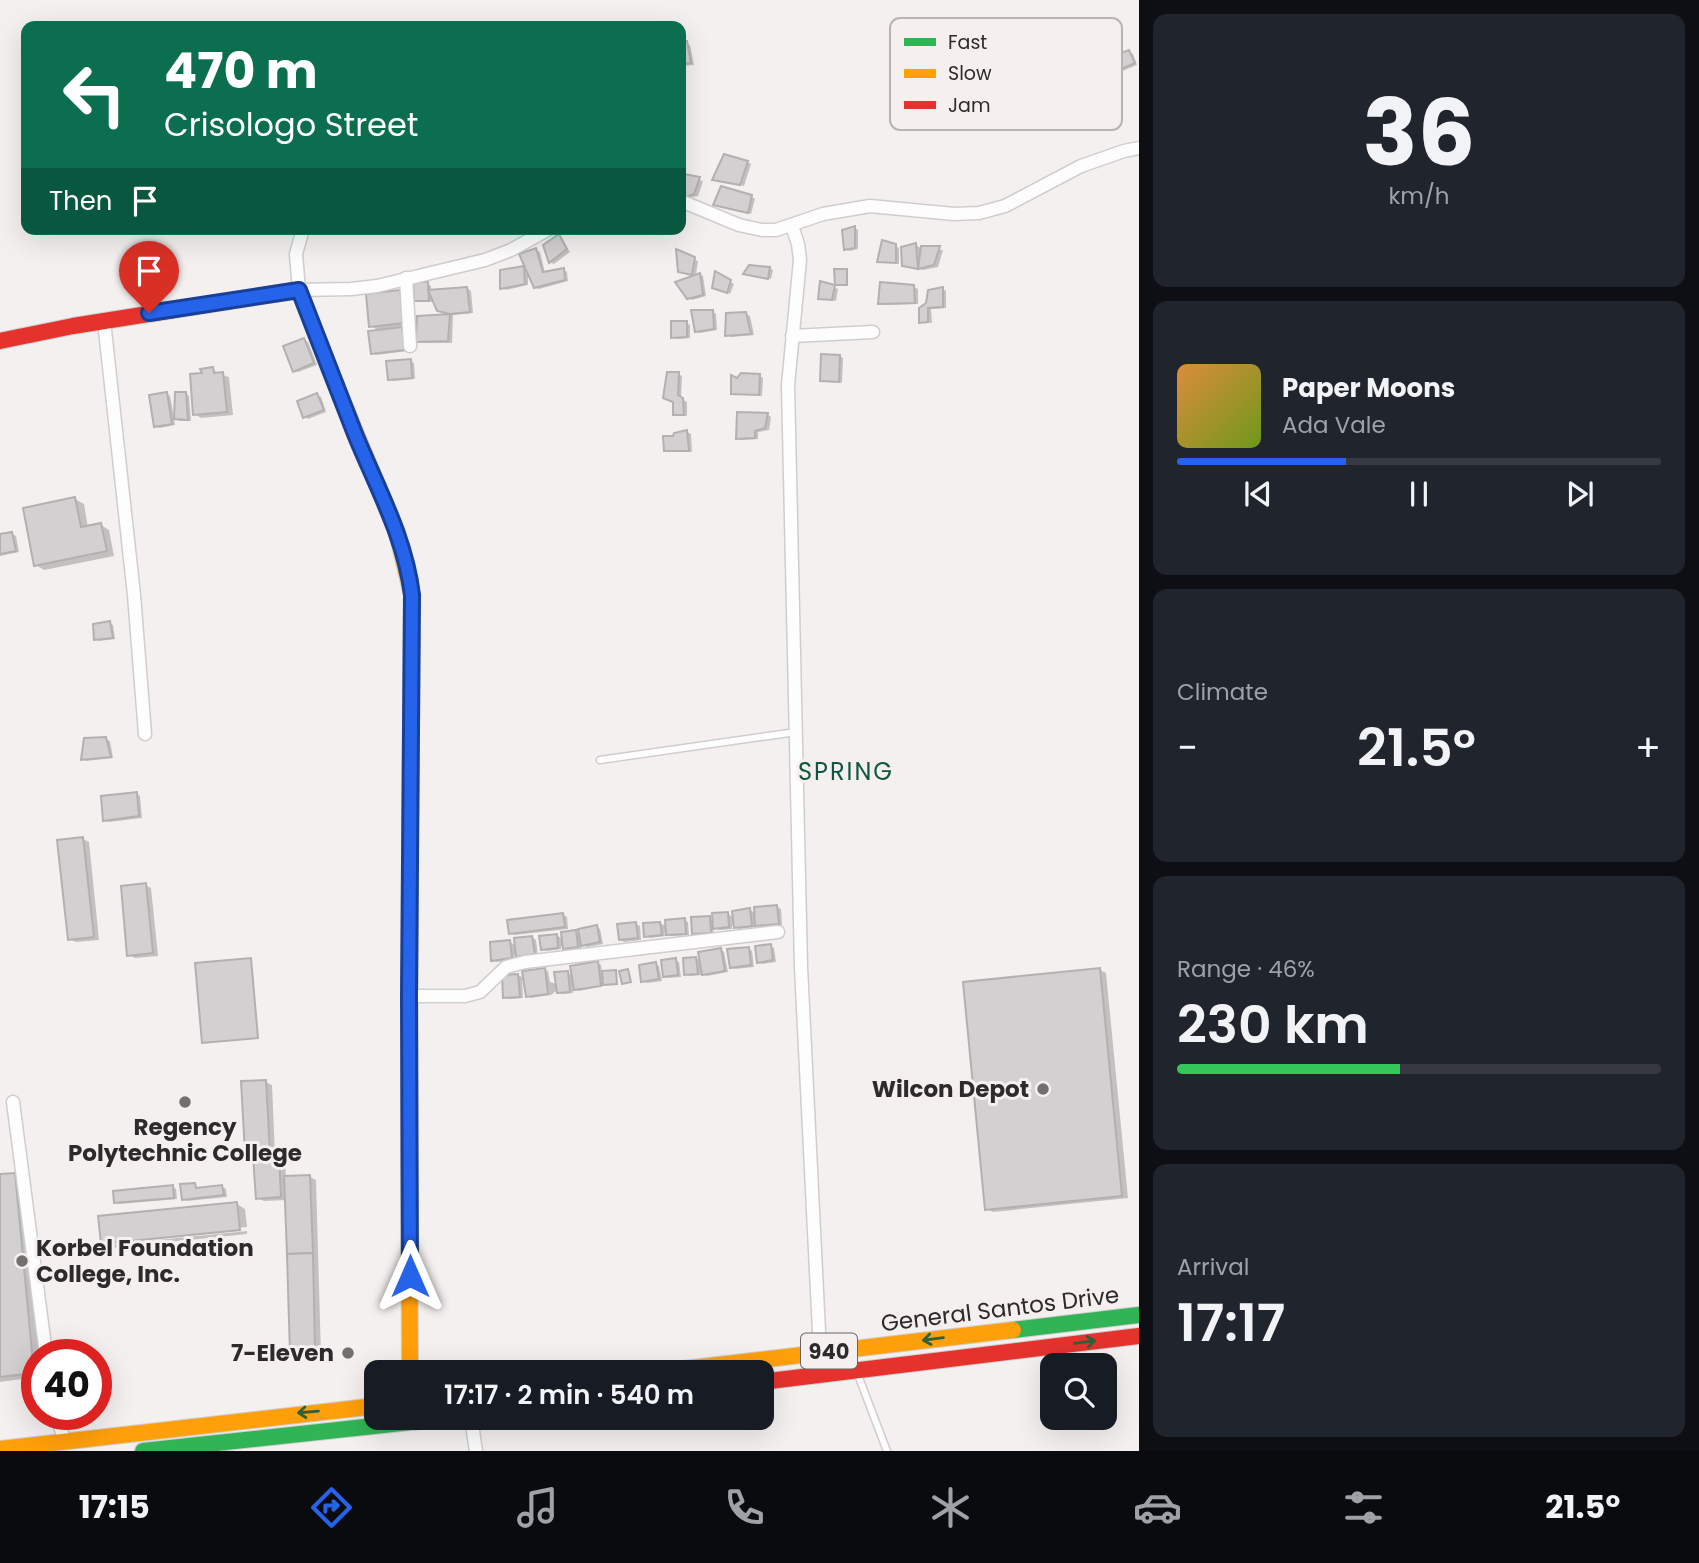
<!DOCTYPE html>
<meta charset="utf-8">
<style>
:root{--surface:#171b24;--page:#20242c;--text:#f1f3f6;--muted:#9ea1a6;--line:#363941;--accent:#2563eb}
body{margin:0;font-family:Poppins,sans-serif;background:var(--page);color:var(--text);height:100vh;display:flex;flex-direction:column;font-size:26px;white-space:nowrap}
*{box-sizing:border-box;margin:0}
p{font-size:23px;color:var(--muted)}
.icon{flex:none;width:38px;height:38px;fill:none;stroke:currentColor;stroke-width:2;stroke-linecap:round;stroke-linejoin:round}
.map{position:relative;flex:1;overflow:hidden}
.side{display:flex;flex-direction:column;gap:14px;padding:14px;background:#0d0f14;width:560px}
.side>*{flex:none}
.guide{position:absolute;left:21px;top:21px;width:665px;height:214px;border-radius:14px;box-shadow:0 7px 28px #0002;background:#0b6e4f;color:#fff;overflow:hidden}
.fabs{position:absolute;left:1040px;top:1353px;display:grid;gap:14px}
.fabs a{display:grid;place-items:center;width:77px;height:77px;border-radius:14px;background:var(--surface);box-shadow:0 7px 28px #0002;font-size:35px}
.speed{position:absolute;left:21px;top:1339px;display:flex;gap:14px;font-size:35px;font-weight:700;text-align:center}
.speed>*{display:grid;place-content:center;width:91px;height:91px;border-radius:50%;background:var(--surface);box-shadow:0 7px 28px #0002;line-height:1}
.speed .limit{border:10px solid #d22;background:#fff;color:#111}
.pin{position:absolute;display:grid;place-items:center;width:60px;height:60px;color:#fff;margin:-72px -30px;border-radius:50% 50% 50% 0;rotate:-45deg;box-shadow:0 0 7px #0007}
.pin .icon{rotate:45deg}
.me{position:absolute;width:77px;margin:-38px;rotate:0deg;stroke-linejoin:round;filter:drop-shadow(0 0 5px #0008)}
.turn{display:flex;align-items:center;gap:24px;height:147px;padding:0 28px;font-size:32px}
.turn .icon{width:91px;height:91px;stroke-width:2.5}
.turn b{display:block;font-size:49px;line-height:60px}
.then{display:flex;align-items:center;height:66px;padding:0 28px;background:#0003;gap:14px;font-size:26px}
.big{font-size:52px;font-weight:600;line-height:1.1}
.side .card{flex:1;display:flex;flex-direction:column;justify-content:center;gap:10px;min-width:0;padding:0 24px;border-radius:14px;background:var(--page)}
.side .dial{align-items:center;gap:0}
.dial b{font-size:91px;line-height:1}
.song{display:flex;align-items:center;gap:21px}
.cover{width:84px;height:84px;border-radius:10px;background:linear-gradient(135deg,hsl(30 70% 55%),hsl(80 70% 35%))}
.played{height:7px;border-radius:4px;background:linear-gradient(90deg,var(--accent) 35%,var(--line) 35%)}
.keys{display:flex;justify-content:space-around;direction:ltr}
.heat{display:flex;justify-content:space-between;align-items:center;font-size:38px;direction:ltr}
.charge{height:10px;border-radius:5px;background:linear-gradient(90deg,#34c759 46%,var(--line) 0)}
.trip{position:absolute;left:364px;top:1360px;width:410px;height:70px;border-radius:14px;background:var(--surface);box-shadow:0 7px 28px #0002;font-weight:600;line-height:70px;text-align:center}
.menu{display:flex;height:112px;justify-content:space-around;align-items:center;background:#090b0e;color:var(--muted)}
.menu .icon{width:49px;height:49px}
.menu .selected{color:var(--accent)}
.menu b{font-size:32px;color:var(--text)}
main{display:flex;flex:1;min-height:0}
.map>svg:first-child{display:block}
.shadow{fill:#0003}
.building{fill:#d2d0d0;stroke:#b3b0b0;stroke-width:2}
.lines{fill:none;stroke-linecap:round;stroke-linejoin:round}
.lane-casing{stroke:#d0cdcd;stroke-width:9}
.street-casing{stroke:#d0cdcd;stroke-width:15}
.fast-casing{stroke:#d0cdcd;stroke-width:18}
.slow-casing{stroke:#d0cdcd;stroke-width:18}
.jam-casing{stroke:#d0cdcd;stroke-width:18}
.lane{stroke:#fdfdfd;stroke-width:6}
.street{stroke:#fdfdfd;stroke-width:12}
.fast{stroke:#30b455;stroke-width:16}
.slow{stroke:#ff9f0a;stroke-width:16}
.jam{stroke:#e5322d;stroke-width:16}
.oneway{stroke:#2e613b}
.route-casing{stroke:#184099;stroke-width:18}
.route{stroke:#2563eb;stroke-width:12}
.poi-dot{fill:#726f6f;stroke:#f5efef;stroke-width:2.5}
.labels{text-anchor:middle;dominant-baseline:central;stroke-width:6;stroke-linejoin:round;paint-order:stroke}
.shield{fill:#f5efef;stroke:#686565;stroke-width:2}
.shield-label{font-size:21px;font-weight:bold;fill:#2c2a2a}
.poi-label{font-size:23px;font-weight:bold;fill:#2c2a2a;stroke:#f5efef;text-anchor:end}
.street-label{font-size:23px;fill:#2c2a2a;stroke:#f5efef}
.neighbourhood-label{font-size:24px;letter-spacing:2px;fill:#0d573e;stroke:#f5efef}
.key{fill:#f5efef;stroke:#b9b4b4;stroke-width:2}
.key-label{font-size:19px;fill:#2c2a2a}
</style>
<main>
<div class="map">
<svg width="1139" height="1451" viewBox="0 0 1139 1451">
<rect width="100%" height="100%" fill="#f4f0f0"/>
<g class="shadow">
<path d="M681,43l9,2 4,20 -13,1z"/>
<path d="M1118,46l6,8 5,-2 4,2 4,11 -22,9 -3,-2z"/>
<path d="M747,162l4,2 -7,22 -29,-7z"/>
<path d="M685,176l18,5 -5,15 -10,2 -3,-1z"/>
<path d="M751,196l4,3 -4,15 -35,-10z"/>
<path d="M855,228l3,2v19l-9,2 -3,-2z"/>
<path d="M559,236l11,16 -16,12 -4,-2z"/>
<path d="M916,245l6,4 21,1 -5,17 -15,3 -20,-5z"/>
<path d="M895,246l4,2v16l-20,-3z"/>
<path d="M536,250l4,2 5,21 18,-3 4,2 1,9 -29,8 -4,-2 -7,-18v16l-22,5 -4,-2v-17l25,-3z"/>
<path d="M678,252l20,9 -2,14 -13,-2z"/>
<path d="M769,268l4,2 -2,9 -22,-4z"/>
<path d="M699,274l4,2 3,20 -14,4 -4,-3z"/>
<path d="M716,274l18,10 -4,10 -12,-5z"/>
<path d="M427,284l4,2v6l36,-4 4,3 2,22 -20,2 -1,28h-30l-4,-2v-24l34,-2 -9,-3 -12,-17 1,7 -16,-2z"/>
<path d="M834,287l4,2 -2,12 -16,-3z"/>
<path d="M914,287l4,2v15l-34,1 -4,-2z"/>
<path d="M943,289l3,2v17l-15,1 1,14 -11,-1v-13z"/>
<path d="M399,291l6,4 4,30 -11,2 8,4 2,20 -32,4 -3,-2 8,-21 -10,-6z"/>
<path d="M713,312l3,2 1,16 -17,3 -4,-2z"/>
<path d="M746,314l4,2 4,19 -23,2 -4,-2z"/>
<path d="M686,323l4,2v13l-13,1 -4,-2z"/>
<path d="M304,340l4,2 9,23 -19,7 -4,-2z"/>
<path d="M840,356l3,2 -1,25 -20,-3z"/>
<path d="M410,361l4,2 1,16 -22,2 -4,-2z"/>
<path d="M213,369l6,5 10,3 4,38 -32,3 -6,-4 9,-39z"/>
<path d="M678,374l4,2 -1,23 6,3v14l-12,-2z"/>
<path d="M759,376l4,2 -1,18 -30,-3 6,-13z"/>
<path d="M186,393l3,3 2,25h-12l-5,-3 1,7 -15,3 -4,-2 11,-32 3,2 4,21z"/>
<path d="M317,395l4,2 5,15 -18,7 -3,-2z"/>
<path d="M738,414l30,1 3,2 -2,13 -11,2v7l-17,1 -3,-2z"/>
<path d="M687,432l4,2 1,18h-23l-3,-2z"/>
<path d="M75,499l9,5 4,24 13,-3 8,5 5,26 -70,14 -8,-5z"/>
<path d="M12,534l4,2 3,16 -19,4v-20z"/>
<path d="M109,623l4,2 2,14 -16,2 -3,-2z"/>
<path d="M106,739l4,2 3,17 -27,3 -3,-2z"/>
<path d="M136,794l4,2 2,22 -33,4 -4,-2z"/>
<path d="M83,839l6,3 10,98 -23,2 -6,-3z"/>
<path d="M145,885l6,3 7,68 -23,2 -6,-3z"/>
<path d="M777,907l4,2 1,16 -22,2 -5,-4v4l-16,2 -7,-4v4l-13,1 -6,-3 1,7 -17,1 -3,-2 15,-15 5,3 14,-7 6,4 16,-8 6,4z"/>
<path d="M563,915l4,2 1,12 -54,6 -4,-2z"/>
<path d="M684,920l4,2 1,13 -18,1 -7,-4 1,4 -15,2 -4,-3 14,-12 7,4z"/>
<path d="M636,924l4,2 1,14 -17,2 -4,-3z"/>
<path d="M597,927l3,2 3,15 -16,3 -6,-4v5l-13,2 -7,-4v3l-15,2 -4,-2 14,-14 7,4 13,-7 5,3z"/>
<path d="M532,937l4,3 2,16 -17,2 -7,-4 1,6 -18,2 -4,-2 17,-18 6,4z"/>
<path d="M770,946l4,2 2,14 -14,2 -3,-2z"/>
<path d="M749,949l3,2 2,16 -19,2 -4,-2z"/>
<path d="M720,950l4,2 4,20 -21,4 -6,-4v3l-11,1 -4,-2 10,-16 5,3z"/>
<path d="M250,959l8,79 -54,5z"/>
<path d="M675,960l4,2 2,15 -13,1 -3,-2z"/>
<path d="M597,963l4,2 1,8 15,-1v11l-38,8 -6,-3v5l-11,1 -6,-3 -5,4 -20,3 -4,-2 17,-27 4,2 2,11 7,2 11,-11 5,3z"/>
<path d="M656,964l3,2 3,15 -15,2 -4,-2z"/>
<path d="M1100,970l6,3 22,225 -135,14 -6,-3z"/>
<path d="M518,975l4,2 1,21 -14,1 -4,-2z"/>
<path d="M265,1082l7,3 3,71 10,4 1,18 24,-1 6,3 5,176 -24,1 -6,-4 -4,-153 -23,1 -6,-3 -3,-43 -8,-3z"/>
<path d="M14,1175l9,4 17,175h-3v23l-37,5v-206z"/>
<path d="M195,1184l4,6 23,-3 4,2 1,8 -40,4 -4,-2z"/>
<path d="M173,1187l3,2 1,10 -58,5 -3,-2z"/>
<path d="M237,1204l8,5 2,18 -139,15v3l139,-14v3l-136,14 -8,-5z"/>
</g>
<g class="building">
<path d="M681,41h6l4,22 -10,1z"/>
<path d="M1118,44l3,9 8,-3 6,13 -25,11 -9,-23z"/>
<path d="M724,154l24,7 -8,24 -28,-5z"/>
<path d="M684,174l16,3 -6,17 -11,4z"/>
<path d="M721,186l31,9 -4,18 -35,-8z"/>
<path d="M855,226v22l-11,2 -2,-20z"/>
<path d="M559,234l8,15 -18,14 -6,-18z"/>
<path d="M882,240l14,4v19l-19,-1z"/>
<path d="M916,243l2,26 -16,-3 -1,-19z"/>
<path d="M921,246h19l-6,19 -16,4z"/>
<path d="M536,248l7,24 21,-4 1,12 -31,8 -15,-34z"/>
<path d="M676,249l19,8 -3,18 -14,-3z"/>
<path d="M749,265l21,2 -2,12 -25,-5z"/>
<path d="M524,266l1,18 -25,5v-19z"/>
<path d="M834,269h13v16h-12z"/>
<path d="M715,271l16,9 -4,13 -15,-5z"/>
<path d="M700,273l3,22 -16,4 -12,-17z"/>
<path d="M820,281l15,4 -3,15 -14,-1z"/>
<path d="M413,282h15l1,19h-15z"/>
<path d="M880,282l34,3 1,18 -37,1z"/>
<path d="M467,287l3,25 -20,2 -13,-3 -9,-21z"/>
<path d="M943,287v20l-15,1v14l-9,1v-15l7,-5 2,-13z"/>
<path d="M400,290l4,33 -35,4 -3,-33z"/>
<path d="M691,310h22l1,19 -19,3z"/>
<path d="M746,312l5,22 -26,2 1,-23z"/>
<path d="M450,314l-2,27 -32,1 1,-26z"/>
<path d="M671,321h16v16l-16,1z"/>
<path d="M402,327l3,23 -34,4 -3,-23z"/>
<path d="M304,338l10,25 -21,9 -10,-26z"/>
<path d="M821,354l19,1 -1,27 -19,-1z"/>
<path d="M411,359l1,19 -24,2 -2,-19z"/>
<path d="M213,367l1,6 9,-1 4,40 -34,3 -3,-41 12,-1 -2,-4z"/>
<path d="M667,372h12l-1,23 5,3 1,17h-11v-13l-10,-4z"/>
<path d="M741,373l19,1 -1,21 -28,-1v-19l6,3z"/>
<path d="M167,392l5,32 -18,3 -5,-32z"/>
<path d="M175,392h11l2,28 -14,-1z"/>
<path d="M317,393l7,17 -21,8 -6,-17z"/>
<path d="M737,412l31,1 -3,15 -10,3v7l-19,1z"/>
<path d="M687,430l2,21h-25l-1,-15h10l1,-3z"/>
<path d="M75,497l6,30 20,-4 6,28 -73,15 -11,-58z"/>
<path d="M12,532l4,19 -16,3v-20z"/>
<path d="M110,621l3,17 -19,2 -1,-16z"/>
<path d="M106,737l5,20 -30,3 3,-22z"/>
<path d="M137,792l2,24 -36,5 -2,-25z"/>
<path d="M83,837l11,100 -26,3 -11,-100z"/>
<path d="M146,883l7,70 -26,3 -6,-70z"/>
<path d="M777,905l2,19 -24,2 -1,-19z"/>
<path d="M750,908l2,18 -18,2 -2,-17z"/>
<path d="M728,912l1,15 -16,2 -1,-16z"/>
<path d="M563,913l2,14 -56,7 -2,-14z"/>
<path d="M710,916l1,17 -19,1 -1,-17z"/>
<path d="M685,918l1,16 -20,1 -1,-15z"/>
<path d="M636,922l2,16 -19,2 -2,-16z"/>
<path d="M660,922l2,13 -18,2 -1,-14z"/>
<path d="M597,925l3,17 -19,4 -3,-17z"/>
<path d="M576,930l2,17 -15,2 -2,-17z"/>
<path d="M557,934l1,14 -17,2 -2,-14z"/>
<path d="M532,936l3,18 -19,3 -2,-19z"/>
<path d="M510,940l2,18 -21,3 -1,-19z"/>
<path d="M771,944l2,16 -16,3 -2,-17z"/>
<path d="M749,947l2,18 -21,3 -3,-19z"/>
<path d="M721,948l4,23 -23,4 -4,-23z"/>
<path d="M696,957l2,17 -14,1 -1,-17z"/>
<path d="M251,958l7,80 -56,5 -7,-80z"/>
<path d="M676,958l2,17 -15,2 -2,-17z"/>
<path d="M598,961l3,25 -27,4 -4,-24z"/>
<path d="M656,962l3,17 -18,3 -2,-17z"/>
<path d="M545,968l3,26 -22,3 -4,-26z"/>
<path d="M1100,968l22,228 -137,14 -22,-228z"/>
<path d="M628,969l3,13 -9,2 -3,-13z"/>
<path d="M616,970l1,14 -14,1 -1,-14z"/>
<path d="M568,971l2,21 -13,1 -3,-21z"/>
<path d="M518,974l2,23 -17,1 -1,-23z"/>
<path d="M266,1080l4,72 -25,1 -4,-72z"/>
<path d="M279,1154l2,43 -25,2 -3,-43z"/>
<path d="M15,1173l19,200 -34,4v-203z"/>
<path d="M310,1175l3,78 -26,1 -3,-78z"/>
<path d="M195,1183l1,5 26,-3 2,10 -42,5 -2,-16z"/>
<path d="M173,1185l1,13 -60,5 -1,-12z"/>
<path d="M237,1202l3,28 -139,14 -3,-28z"/>
<path d="M313,1253l2,100 -25,1 -3,-100z"/>
</g>
<g class="lines">
<g class="lane-casing">
<g id="lane">
<path d="M600,760l196,-28"/>
<path d="M858,1375l29,76"/>
</g>
</g>
<g class="street-casing">
<g id="street">
<path d="M681,201l58,24 23,5h14l47,-16 47,-8 84,8 25,-1 26,-7 76,-40 43,-15 15,-3"/>
<path d="M792,226l6,18 2,16 -12,125 13,582 19,385"/>
<path d="M303,229l-7,25 3,36 52,-1 26,-3 108,-26 26,-10 38,-21"/>
<path d="M406,278l4,68"/>
<path d="M104,321l30,274 11,139"/>
<path d="M792,336l81,-4"/>
<path d="M409,996h56l15,-4 26,-25 19,-5 253,-30"/>
<path d="M13,1102l33,252"/>
<path d="M56,1414l9,28"/>
<path d="M471,1418l5,33"/>
</g>
</g>
<g class="fast-casing">
<g id="fast">
<path d="M1013,1330l126,-15"/>
<path d="M143,1451l305,-33"/>
</g>
</g>
<g class="slow-casing">
<g id="slow">
<path d="M333,378l64,155 15,62 -2,255"/>
<path d="M409,1166l1,206"/>
<path d="M658,1372l355,-42"/>
<path d="M0,1449l376,-43"/>
</g>
</g>
<g class="jam-casing">
<g id="jam">
<path d="M0,341l73,-15 226,-36 34,88"/>
<path d="M409,1166l1,-316"/>
<path d="M761,1382l378,-46"/>
</g>
</g>
<use href="#lane" class="lane"/>
<use href="#street" class="street"/>
<use href="#fast" class="fast"/>
<use href="#slow" class="slow"/>
<use href="#jam" class="jam"/>
</g>
<defs><path id="oneway-shaft" d="M-6 0H5M1.5-3L5.5 0L1.5 3" fill="none" stroke-width="1.6" stroke-linecap="round" stroke-linejoin="round" transform="scale(1.75)"/></defs>
<g class="oneway">
<use href="#oneway-shaft" transform="translate(933 1339) rotate(173)"/>
<use href="#oneway-shaft" transform="translate(1085 1342) rotate(-7)"/>
<use href="#oneway-shaft" transform="translate(308 1412) rotate(175)"/>
</g>
<g class="lines">
<g class="route-casing">
<path id="route" d="M149,313l150,-23c19,48 37,96 56,144 22,54 50,103 57,161l-3,401 1,280"/>
</g>
<use href="#route" class="route"/>
</g>
<g class="poi-dot">
<circle cx="1043" cy="1089" r="7"/>
<circle cx="185" cy="1102" r="7"/>
<circle cx="22" cy="1261" r="7"/>
<circle cx="348" cy="1353" r="7"/>
</g>
<g class="labels">
<rect class="shield" x="801" y="1333.5" width="56" height="35" rx="5"/>
<g class="shield-label">
<text x="829" y="1351">940</text>
</g>
<g class="poi-label">
<text x="1029" y="1089">Wilcon Depot</text>
<text x="185" y="1127" text-anchor="middle">Regency<tspan x="185" dy="26">Polytechnic College</tspan></text>
<text x="36" y="1248" text-anchor="start">Korbel Foundation<tspan x="36" dy="26">College, Inc.</tspan></text>
<text x="334" y="1353">7-Eleven</text>
</g>
<g class="street-label">
<text transform="translate(1000 1309) rotate(-7)">General Santos Drive</text>
</g>
<g class="neighbourhood-label">
<text x="846" y="771">SPRING</text>
</g>
</g>
<rect x="890" y="18" width="232" height="112" rx="10" class="key"/>
<rect x="904" y="38" width="32" height="8" fill="#30b455"/>
<rect x="904" y="69" width="32" height="9" fill="#ff9f0a"/>
<rect x="904" y="101" width="32" height="8" fill="#e5322d"/>
<g class="key-label">
<text x="948" y="49">Fast</text>
<text x="948" y="80">Slow</text>
<text x="948" y="112">Jam</text>
</g>
</svg>
<div class="fabs">
<a><svg class="icon" aria-label="search" viewBox="0 0 24 24"><circle cx="10" cy="10" r="6"/><path d="M15 15l6 6"/></svg></a>
</div>
<div class="speed"><div class="limit">40</div></div>
<div class="pin" style="left:149px;top:313px;background:#d93025"><svg class="icon" aria-label="arrive" viewBox="0 0 24 24"><path d="M6 21V4h12l-3 4 3 4H6"/></svg></div>
<svg class="me" style="left:410px;top:1276px" viewBox="-20 -20 40 40"><path d="M0-17L14 15 0 8-14 15z" fill="#2563eb" stroke="#fff" stroke-width="4"/></svg>
<div class="trip">17:17 · 2 min · 540 m</div>
<div class="guide">
<div class="turn"><svg class="icon" aria-label="left" viewBox="0 0 24 24"><path d="M17 20v-9H6M10 6l-5 5 5 5"/></svg><div><b>470 m</b>Crisologo Street</div></div>
<div class="then">Then<svg class="icon" aria-label="arrive" viewBox="0 0 24 24"><path d="M6 21V4h12l-3 4 3 4H6"/></svg></div>
</div>
</div>
<section class="side">
<div class="card dial"><b>36</b><p>km/h</p></div>
<div class="card">
<div class="song"><i class="cover"></i><div><b>Paper Moons</b><p>Ada Vale</p></div></div>
<div class="played"></div>
<div class="keys"><svg class="icon" aria-label="previous" viewBox="0 0 24 24"><path d="M18 5L8 12l10 7zM5 5v14"/></svg><svg class="icon" aria-label="pause" viewBox="0 0 24 24"><path d="M8 5v14M16 5v14"/></svg><svg class="icon" aria-label="next" viewBox="0 0 24 24"><path d="M6 5l10 7-10 7zM19 5v14"/></svg></div>
</div>
<div class="card"><p>Climate</p>
<div class="heat"><a>−</a><b class="big">21.5°</b><a>+</a></div>
</div>
<div class="card"><p>Range · 46%</p><b class="big">230 km</b><div class="charge"></div></div>
<div class="card"><p>Arrival</p><b class="big">17:17</b></div>
</section>
</main>
<nav class="menu">
<b>17:15</b>
<svg class="icon selected" aria-label="directions" viewBox="0 0 24 24"><path d="M12 3l9 9-9 9-9-9zM9 14v-3h6M13 9l2 2-2 2"/></svg>
<svg class="icon" aria-label="music" viewBox="0 0 24 24"><path d="M9 18V5l10-2v13"/><circle cx="6" cy="18" r="3"/><circle cx="16" cy="16" r="3"/></svg>
<svg class="icon" aria-label="phone" viewBox="0 0 24 24"><path d="M5 4h4l2 5-3 2q2 4 5 5l2-3 5 2v4C11 20 4 13 5 4z"/></svg>
<svg class="icon" aria-label="climate" viewBox="0 0 24 24"><path d="M12 3v18M4 7l16 10M4 17L20 7"/></svg>
<svg class="icon" aria-label="car" viewBox="0 0 24 24"><path d="M5 17H2v-5l4-1 3-4h7l3 4 3 1v5h-3M9 17h6M6 11h13"/><circle cx="7" cy="17" r="2"/><circle cx="17" cy="17" r="2"/></svg>
<svg class="icon" aria-label="filters" viewBox="0 0 24 24"><path d="M4 7h16M4 17h16"/><circle cx="9" cy="7" r="2"/><circle cx="15" cy="17" r="2"/></svg>
<b>21.5°</b>
</nav>
